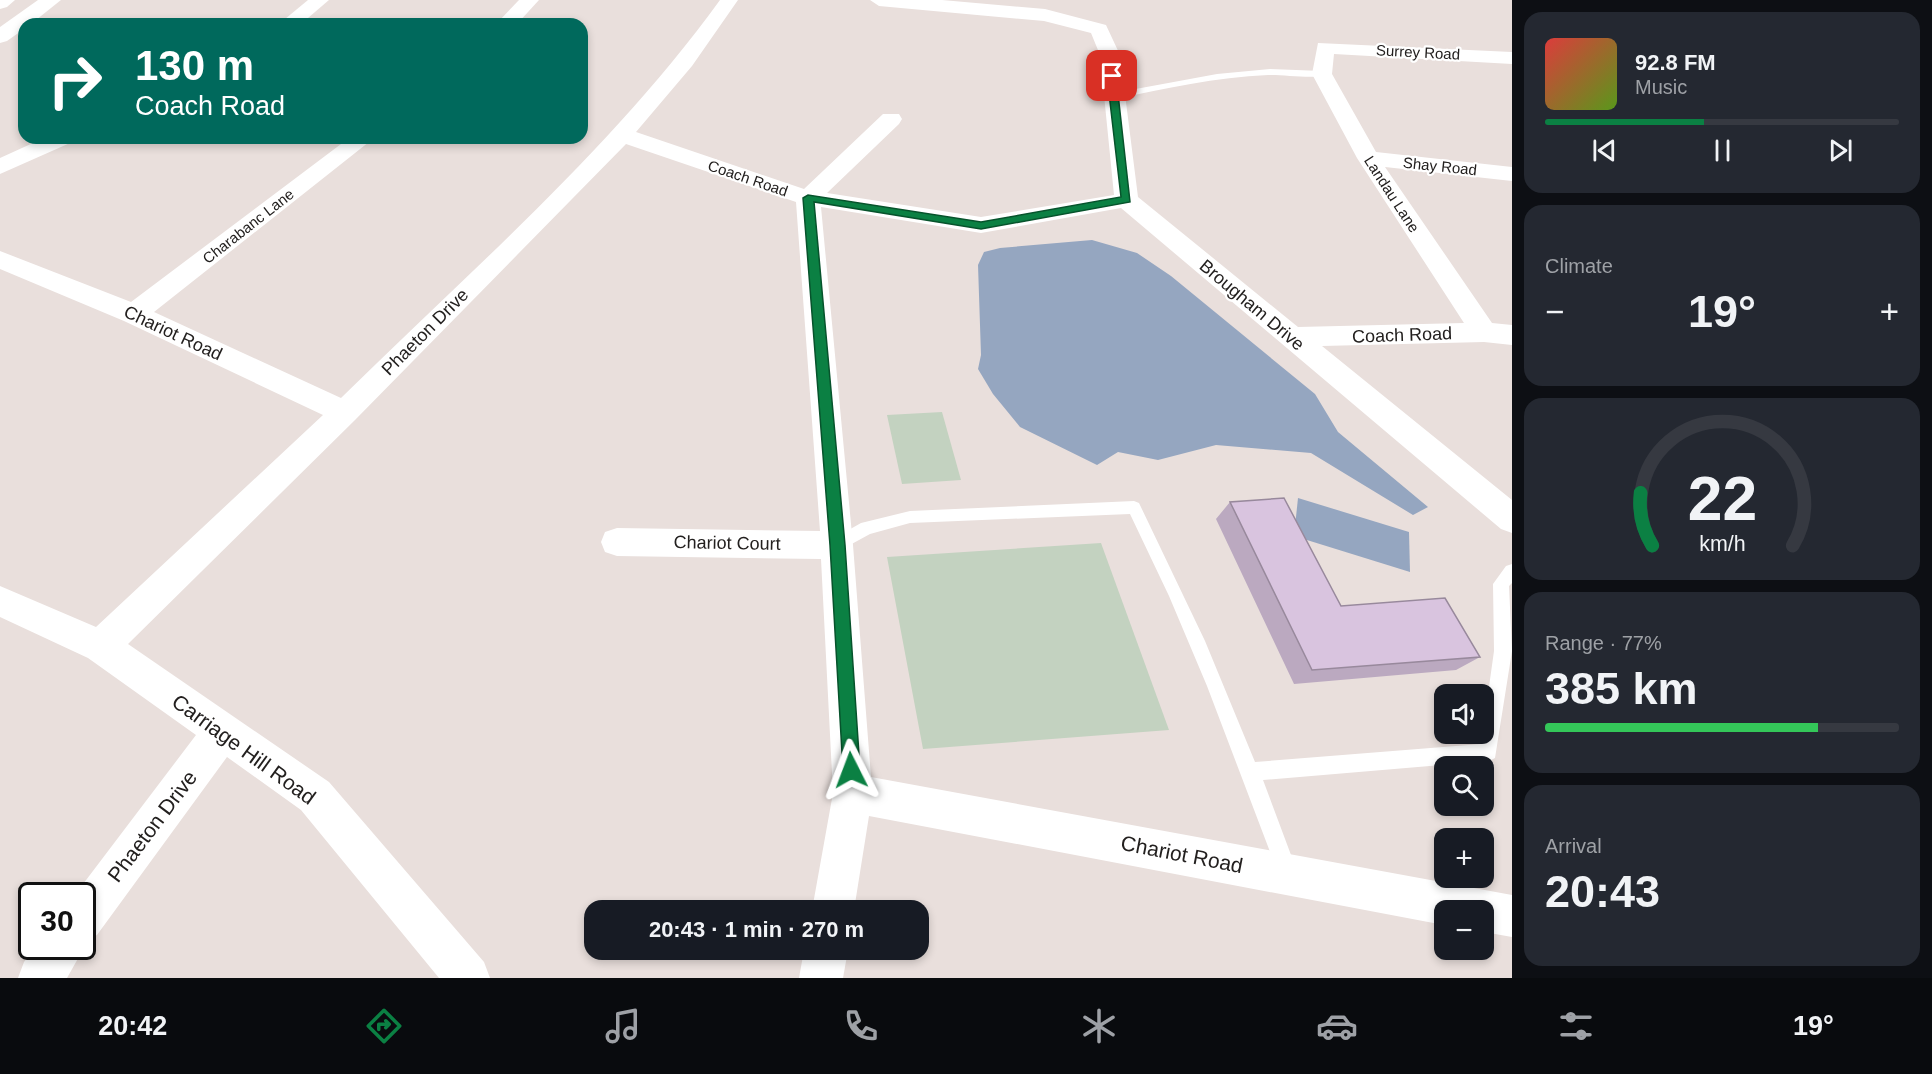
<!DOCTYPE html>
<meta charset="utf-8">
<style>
:root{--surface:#171b24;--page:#242831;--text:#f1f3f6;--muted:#9ea1a6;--line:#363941;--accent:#0b8043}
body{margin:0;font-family:Helvetica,sans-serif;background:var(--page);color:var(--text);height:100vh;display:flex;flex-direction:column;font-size:22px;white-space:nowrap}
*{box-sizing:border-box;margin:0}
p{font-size:20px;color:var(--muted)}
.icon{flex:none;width:33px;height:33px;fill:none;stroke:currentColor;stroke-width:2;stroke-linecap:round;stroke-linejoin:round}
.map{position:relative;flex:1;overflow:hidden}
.panel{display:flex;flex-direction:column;gap:12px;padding:12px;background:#0d0f14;width:420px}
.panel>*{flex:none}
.top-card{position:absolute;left:18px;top:18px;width:570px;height:126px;border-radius:18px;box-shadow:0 3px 9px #0003;background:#00695c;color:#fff;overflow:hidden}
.tools{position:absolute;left:1434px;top:684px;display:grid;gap:12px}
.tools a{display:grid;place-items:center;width:60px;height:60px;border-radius:12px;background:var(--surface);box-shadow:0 3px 9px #0003;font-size:30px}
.speed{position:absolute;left:18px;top:882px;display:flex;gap:12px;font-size:30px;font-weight:700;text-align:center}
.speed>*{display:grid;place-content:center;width:78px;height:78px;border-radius:50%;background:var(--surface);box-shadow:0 3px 9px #0003;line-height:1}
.speed .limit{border:3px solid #111;border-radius:9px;background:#fff;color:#111}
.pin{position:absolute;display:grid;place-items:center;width:51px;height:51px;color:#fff;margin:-26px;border-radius:12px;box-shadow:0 3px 9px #0006}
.me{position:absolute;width:66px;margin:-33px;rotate:357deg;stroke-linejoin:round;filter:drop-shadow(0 0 4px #0008)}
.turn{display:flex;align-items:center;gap:21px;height:126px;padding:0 18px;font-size:27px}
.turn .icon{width:78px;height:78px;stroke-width:2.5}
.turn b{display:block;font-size:42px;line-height:51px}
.big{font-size:45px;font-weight:700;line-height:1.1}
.panel .widget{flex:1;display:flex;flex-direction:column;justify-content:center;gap:9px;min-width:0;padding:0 21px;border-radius:18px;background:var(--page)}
.panel .dial{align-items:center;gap:0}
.dial svg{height:156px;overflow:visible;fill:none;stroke:var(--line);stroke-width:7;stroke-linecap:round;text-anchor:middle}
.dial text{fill:var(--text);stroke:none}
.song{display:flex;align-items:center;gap:18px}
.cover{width:72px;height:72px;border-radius:9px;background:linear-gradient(135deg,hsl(0 70% 55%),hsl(90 70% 35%))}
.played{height:6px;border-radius:3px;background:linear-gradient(90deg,var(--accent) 45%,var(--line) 45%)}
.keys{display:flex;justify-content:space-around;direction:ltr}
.heat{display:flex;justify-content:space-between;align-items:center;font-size:33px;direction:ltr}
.charge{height:9px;border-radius:4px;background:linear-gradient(90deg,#34c759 77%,var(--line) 0)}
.trip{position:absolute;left:584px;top:900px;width:345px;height:60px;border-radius:18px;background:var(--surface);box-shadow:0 3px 9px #0003;font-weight:700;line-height:60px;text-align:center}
.dock{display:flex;height:96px;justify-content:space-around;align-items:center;background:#090b0e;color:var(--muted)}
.dock .icon{width:42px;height:42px}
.dock .on{color:var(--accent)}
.dock b{font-size:27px;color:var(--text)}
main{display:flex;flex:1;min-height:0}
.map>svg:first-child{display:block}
.green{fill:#c3d2c0}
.water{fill:#95a6c0}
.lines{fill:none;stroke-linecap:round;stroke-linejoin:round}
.service{fill:#fff;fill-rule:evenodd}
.minor{fill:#fff;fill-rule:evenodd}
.primary{fill:#fff;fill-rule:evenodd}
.wall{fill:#bba9c0}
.building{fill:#d9c4df;stroke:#98899c;stroke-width:1.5}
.route{fill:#0b8043;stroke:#07532c;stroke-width:1.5}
.labels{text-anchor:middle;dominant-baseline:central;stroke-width:4.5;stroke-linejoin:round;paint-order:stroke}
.far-street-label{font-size:15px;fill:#23201f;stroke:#fff}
.street-label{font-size:18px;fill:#23201f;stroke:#fff}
.near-street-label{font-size:21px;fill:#23201f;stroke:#fff}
</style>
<main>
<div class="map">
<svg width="1512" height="978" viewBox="0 0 1512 978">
<rect width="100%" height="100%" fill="#e9dfdc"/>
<g class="green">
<path d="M942,412l19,68 -59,4 -15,-69z"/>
<path d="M1101,543l68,187 -246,19 -36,-192z"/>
</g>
<g class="water">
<path d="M1092,240l45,13 34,23 144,118 23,38 90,75 -15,8 -102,-62 -95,-8 -58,15 -40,-8 -21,13 -77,-38 -27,-33 -15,-25 3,-14 -3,-90 6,-13 16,-4z"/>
<path d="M1298,498l111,34 1,40 -116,-36z"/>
</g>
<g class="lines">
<g class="service">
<path d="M1270,69l52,2 5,3c-8,6 -46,0 -59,1 -52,2 -103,14 -154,24l-5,-3 5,-3 103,-19z"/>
<path d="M1134,501l5,2 66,138 50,121 226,-18 13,-93 -1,-67 13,-18 6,-2v19l-3,3 3,65 -17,107 -6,3 -226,19 34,91 -3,7 -7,3 -7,-3 -73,-192 -38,-90 -39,-82 -220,9 -40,11 -33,18 -6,-2 -2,-5 2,-5 30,-17 49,-12z"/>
</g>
<g class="minor">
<path d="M308,0h21l-28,24h-22z"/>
<path d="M519,0h20l-22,24h-21z"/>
<path d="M720,0h18l-46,66 -56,66 168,57 79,-75h16l3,5 -3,5 -72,69 154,24 133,-22 -14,-140 -9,-22 -47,-12 -165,-15 -9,-6h72l103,9 61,16 14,30 18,142 160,130 166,-4 -107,-165 -45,-84 6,-31 194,9v12l-178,-10 -2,20 44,78 136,15v14l-127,-14 107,156 20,2v20l-28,-3 -162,4 190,154v33l-11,-4 -380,-321 -140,25 -160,-26 32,338 18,232 641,118v42l-28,-5v-22h-40v15l-575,-109 -15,94h-42l21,-117 -12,-234 -204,-3 -12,-4 -4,-10 4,-10 12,-4 203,3 -24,-329 -170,-58 -271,276 -227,224 201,138 155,180 6,16h-51l-138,-168 -74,-53 -130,178 -14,6 2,5 -18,32h-49l6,-16 12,-16h46v-50h-8l122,-161 -108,-77 -88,-41v-31l96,41 227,-212 -199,-94 -124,-52v-18l131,51 218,-164h25l-220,174 187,86c130,-128 272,-250 379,-398z"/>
<path d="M44,138h29l-3,5 -70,31v-16z"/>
<path d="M804,950h44l-5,28h-44z"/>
</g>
<g class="primary">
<path d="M0,0h15l-8,7 -7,2z"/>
<path d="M38,0h23l-30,24h-7v5l-17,12 -7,2v-16z"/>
</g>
</g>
<path class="wall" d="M1230,502l111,104 139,51 -24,13 -162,14 -78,-165z"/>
<path class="building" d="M1284,498l57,108 104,-8 35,59 -168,13 -82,-168z"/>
<path class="route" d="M1112,73l4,3 14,126 -149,27 -167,-27 31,343 15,225 -3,6 -6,3 -6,-3 -2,-6 -13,-225 -27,-347 5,-3 173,27 140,-25 -14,-121z"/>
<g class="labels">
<g class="far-street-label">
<text transform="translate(1418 52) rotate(3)">Surrey Road</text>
<text transform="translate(1440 166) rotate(6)">Shay Road</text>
<text transform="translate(748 178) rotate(19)">Coach Road</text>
<text transform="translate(1392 194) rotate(57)">Landau Lane</text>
<text transform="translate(248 226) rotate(-38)">Charabanc Lane</text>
</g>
<g class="street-label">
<text transform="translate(1252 305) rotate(40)">Brougham Drive</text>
<text transform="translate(425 332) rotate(-45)">Phaeton Drive</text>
<text transform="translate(173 333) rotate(25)">Chariot Road</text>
<text transform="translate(1402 335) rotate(-2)">Coach Road</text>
<text transform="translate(727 543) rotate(1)">Chariot Court</text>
</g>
<g class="near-street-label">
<text transform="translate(244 749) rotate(36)">Carriage Hill Road</text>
<text transform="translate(152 826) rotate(-53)">Phaeton Drive</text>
<text transform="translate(1182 854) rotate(11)">Chariot Road</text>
</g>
</g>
</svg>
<div class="tools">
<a><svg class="icon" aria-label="sound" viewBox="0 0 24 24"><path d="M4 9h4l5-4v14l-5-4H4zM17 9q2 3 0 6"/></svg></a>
<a><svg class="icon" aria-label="search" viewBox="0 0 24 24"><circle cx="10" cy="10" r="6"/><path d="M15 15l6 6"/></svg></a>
<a>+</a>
<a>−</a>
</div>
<div class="speed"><div class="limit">30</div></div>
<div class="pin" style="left:1112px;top:76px;background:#d93025"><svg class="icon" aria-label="arrive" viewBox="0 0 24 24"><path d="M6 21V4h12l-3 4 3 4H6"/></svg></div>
<svg class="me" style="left:851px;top:770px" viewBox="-20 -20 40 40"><path d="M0-17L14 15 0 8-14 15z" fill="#0b8043" stroke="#fff" stroke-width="4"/></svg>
<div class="trip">20:43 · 1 min · 270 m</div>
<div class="top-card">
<div class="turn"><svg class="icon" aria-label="right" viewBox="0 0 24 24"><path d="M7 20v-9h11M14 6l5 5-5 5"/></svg><div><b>130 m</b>Coach Road</div></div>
</div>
</div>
<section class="panel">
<div class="widget">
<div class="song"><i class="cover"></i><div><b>92.8 FM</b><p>Music</p></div></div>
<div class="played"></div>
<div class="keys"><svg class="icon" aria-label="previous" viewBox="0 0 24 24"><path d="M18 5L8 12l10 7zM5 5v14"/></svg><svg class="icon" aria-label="pause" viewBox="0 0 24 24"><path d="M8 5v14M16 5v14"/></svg><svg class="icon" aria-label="next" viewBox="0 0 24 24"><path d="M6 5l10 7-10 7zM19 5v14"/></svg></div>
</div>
<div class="widget"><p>Climate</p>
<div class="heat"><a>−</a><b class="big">19°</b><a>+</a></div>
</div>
<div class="widget dial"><svg viewBox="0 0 100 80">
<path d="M14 69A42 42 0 1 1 86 69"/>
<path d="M14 69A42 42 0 0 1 8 42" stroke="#0b8043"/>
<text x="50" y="56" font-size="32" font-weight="700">22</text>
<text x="50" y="72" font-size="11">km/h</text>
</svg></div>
<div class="widget"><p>Range · 77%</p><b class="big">385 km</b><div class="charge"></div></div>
<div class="widget"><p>Arrival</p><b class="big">20:43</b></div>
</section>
</main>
<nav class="dock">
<b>20:42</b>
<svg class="icon on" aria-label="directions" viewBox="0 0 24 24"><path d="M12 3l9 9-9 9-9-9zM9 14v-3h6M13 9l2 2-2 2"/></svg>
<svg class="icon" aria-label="music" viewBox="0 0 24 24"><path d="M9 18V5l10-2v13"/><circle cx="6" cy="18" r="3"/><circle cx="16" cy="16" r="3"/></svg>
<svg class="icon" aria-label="phone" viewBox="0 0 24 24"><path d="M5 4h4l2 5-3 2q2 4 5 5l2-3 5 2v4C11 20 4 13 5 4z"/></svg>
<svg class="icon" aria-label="climate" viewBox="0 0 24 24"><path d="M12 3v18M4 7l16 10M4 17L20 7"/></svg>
<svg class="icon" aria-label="car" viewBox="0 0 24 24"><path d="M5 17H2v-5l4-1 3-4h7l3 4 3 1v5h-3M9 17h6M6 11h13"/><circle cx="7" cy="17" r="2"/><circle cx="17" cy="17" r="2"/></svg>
<svg class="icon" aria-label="filters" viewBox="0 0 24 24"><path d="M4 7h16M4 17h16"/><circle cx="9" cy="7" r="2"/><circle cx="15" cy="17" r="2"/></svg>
<b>19°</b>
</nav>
